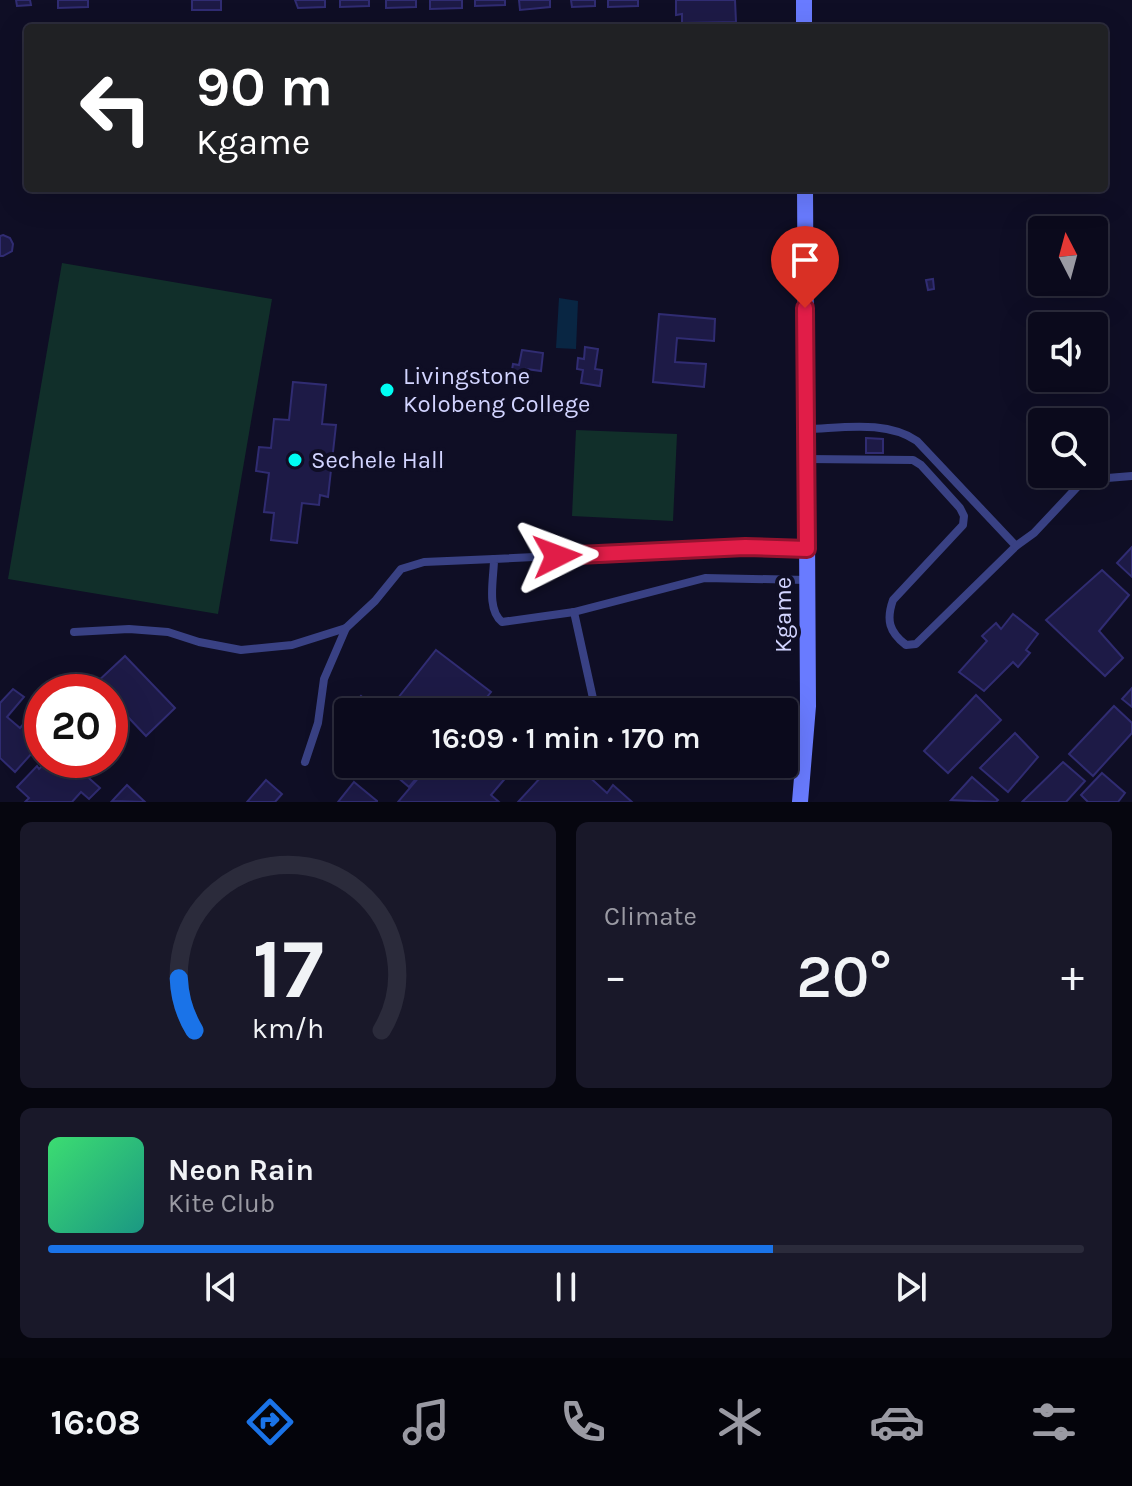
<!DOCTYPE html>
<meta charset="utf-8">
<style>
:root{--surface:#0b0a1c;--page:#191829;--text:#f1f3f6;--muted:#9a9aa3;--line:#2b2b3b;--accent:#1a73e8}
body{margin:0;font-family:Karla,sans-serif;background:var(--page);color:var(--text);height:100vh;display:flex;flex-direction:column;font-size:30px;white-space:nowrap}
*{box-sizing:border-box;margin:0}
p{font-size:26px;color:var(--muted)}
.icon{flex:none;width:44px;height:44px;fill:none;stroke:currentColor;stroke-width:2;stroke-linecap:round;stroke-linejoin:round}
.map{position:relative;height:802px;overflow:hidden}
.panel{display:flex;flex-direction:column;gap:20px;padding:20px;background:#06060f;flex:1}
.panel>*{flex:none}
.guide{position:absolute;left:24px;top:24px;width:1084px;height:168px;border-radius:8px;box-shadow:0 8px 32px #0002,0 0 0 2px var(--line);background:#202124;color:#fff;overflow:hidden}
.needle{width:52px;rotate:354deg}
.buttons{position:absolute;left:1028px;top:216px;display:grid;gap:16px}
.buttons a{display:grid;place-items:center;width:80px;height:80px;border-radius:8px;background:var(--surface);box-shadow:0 8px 32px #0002,0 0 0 2px var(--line);font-size:40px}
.speed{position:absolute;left:24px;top:674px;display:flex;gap:16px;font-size:40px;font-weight:700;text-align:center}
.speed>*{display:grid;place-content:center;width:104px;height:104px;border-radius:50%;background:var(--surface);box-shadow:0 8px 32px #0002,0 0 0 2px var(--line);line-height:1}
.speed .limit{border:12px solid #d22;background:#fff;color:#111}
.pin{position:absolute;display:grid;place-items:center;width:68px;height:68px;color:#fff;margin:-82px -34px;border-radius:50% 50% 50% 0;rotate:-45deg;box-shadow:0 0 8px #0007}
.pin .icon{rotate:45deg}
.me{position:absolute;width:88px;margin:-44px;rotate:87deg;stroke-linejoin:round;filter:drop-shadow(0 0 6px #0008)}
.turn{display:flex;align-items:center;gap:28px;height:168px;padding:0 40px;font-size:36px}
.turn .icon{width:104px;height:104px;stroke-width:2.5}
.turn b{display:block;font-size:56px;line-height:68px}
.big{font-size:60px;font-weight:600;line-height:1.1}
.panel .card{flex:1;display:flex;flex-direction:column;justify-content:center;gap:12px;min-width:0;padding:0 28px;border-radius:12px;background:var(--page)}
.panel .dial{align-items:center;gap:0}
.dial svg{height:208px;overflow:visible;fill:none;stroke:var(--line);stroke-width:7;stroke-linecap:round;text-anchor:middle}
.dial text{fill:var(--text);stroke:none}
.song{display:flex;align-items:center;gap:24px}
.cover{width:96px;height:96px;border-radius:12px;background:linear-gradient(135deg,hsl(140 70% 55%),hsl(170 70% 35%))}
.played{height:8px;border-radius:4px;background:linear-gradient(90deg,var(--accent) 70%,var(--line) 70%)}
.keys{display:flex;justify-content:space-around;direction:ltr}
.heat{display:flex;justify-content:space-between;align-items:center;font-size:44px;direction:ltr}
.panel .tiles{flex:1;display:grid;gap:20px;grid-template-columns:1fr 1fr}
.card:last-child{grid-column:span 2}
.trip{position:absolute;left:334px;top:698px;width:464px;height:80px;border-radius:8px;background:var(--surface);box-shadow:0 8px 32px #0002,0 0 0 2px var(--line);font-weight:600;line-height:80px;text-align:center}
.menu{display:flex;height:128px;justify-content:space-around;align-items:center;background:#04040b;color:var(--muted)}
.menu .icon{width:56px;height:56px}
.menu .selected{color:var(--accent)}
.menu b{font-size:36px;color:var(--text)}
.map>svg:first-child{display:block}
.green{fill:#112f2a}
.water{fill:#092643}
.building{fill:#1d1a46;stroke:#302c72;stroke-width:2}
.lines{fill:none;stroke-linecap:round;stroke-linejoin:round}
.lane{stroke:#394184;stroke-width:8}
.secondary{stroke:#697bff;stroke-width:16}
.route-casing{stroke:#92132f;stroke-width:20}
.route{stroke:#e11d48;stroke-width:14}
.poi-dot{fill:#00fdf3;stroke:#0f0e25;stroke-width:3}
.labels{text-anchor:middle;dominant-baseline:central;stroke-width:8;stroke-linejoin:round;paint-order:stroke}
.poi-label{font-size:24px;fill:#d2d4ff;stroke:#0f0e25;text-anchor:start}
.street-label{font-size:24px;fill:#d2d4ff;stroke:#0f0e25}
</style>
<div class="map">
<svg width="1132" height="802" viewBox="0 0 1132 802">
<rect width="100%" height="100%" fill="#0f0e25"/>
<g class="green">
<path d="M62,263l210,36 -54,315 -210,-35z"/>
<path d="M576,430l101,4 -4,87 -101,-5z"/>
</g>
<path class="water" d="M559,298l19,3 -2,48 -20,-1z"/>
<g class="building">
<path d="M16,0h14l1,5 -14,1z"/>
<path d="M58,0h30v7l-30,1z"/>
<rect x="192" y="0" width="29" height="10"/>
<path d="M295,0h30v7l-27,1z"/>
<path d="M340,0h29v6l-29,1z"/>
<path d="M386,0h30v7l-30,1z"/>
<path d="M430,0h32v8l-32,1z"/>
<path d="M475,0h30v5l-30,1z"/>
<path d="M519,0h31v7l-30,3z"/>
<path d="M571,0h24v6l-23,1z"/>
<path d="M608,0h30v6l-30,1z"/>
<path d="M676,0h59l1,22 -54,1v-9l-6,1z"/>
<path d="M3,235l7,3 3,6 -1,7 -9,5h-3v-20z"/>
<path d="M933,279l1,10 -6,1 -2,-10z"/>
<path d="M659,314l56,5 -1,22 -37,-3 -2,24 31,2 -2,23 -51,-5z"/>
<path d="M585,347l13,2 -3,20 7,1 -2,16 -19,-3 2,-13 -6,-1 1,-11 6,1z"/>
<path d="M522,350l21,3 -2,18 -15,-2 -1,9 -14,-2 2,-12 6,1z"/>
<path d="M293,382l33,3 -4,39 14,1 -8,72 -8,-2 -1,10 -17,-2 -5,40 -26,-3 3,-27 -10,-1 5,-39 -13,-2 3,-24 12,1 3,-29 15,1z"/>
<path d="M866,438l17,1v14h-17z"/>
<path d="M1132,547v30l-15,-14z"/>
<path d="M1102,570l27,25 -30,36 24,27 -18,18 -59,-56z"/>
<path d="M1013,614l25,20 -12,16 4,3 -12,14 -5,-5 -29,29 -25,-19 28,-31 -5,-5 14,-13 5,6z"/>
<path d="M436,650l55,42 -16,20h-59l-18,-14z"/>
<path d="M125,656l50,52 -29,28 -36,-38v-6h-6l-8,-9z"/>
<path d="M1132,688v19l-10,-8z"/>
<path d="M13,689l11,8 -17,20 13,11 18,-21 4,3v32l-27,30 -15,-14v-55z"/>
<path d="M976,695l25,25 -53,53 -24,-22z"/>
<path d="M361,696l19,16h-32v23l-12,-10z"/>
<path d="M1114,706l18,17v10l-39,43 -24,-22z"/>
<path d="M1015,733l23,24 -30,35 -28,-24z"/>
<path d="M77,760h19l-9,10z"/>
<path d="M71,762l29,26 -11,11 -8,-7 -9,10h-47l4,-4 -12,-11 20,-21 2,3 6,-6 11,10 6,-7 3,3z"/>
<path d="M1063,762l22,19 -19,21h-44z"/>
<path d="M382,764h47l-20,23z"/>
<path d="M430,764h77l-5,6 6,5 -17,20 8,7h-101z"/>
<path d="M553,764h22l32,29 6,-8 19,17h-114z"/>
<path d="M1102,773l23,20 -7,9h-30l-7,-7z"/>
<path d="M972,777l26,23 -2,2 -45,-2z"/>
<path d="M266,780l16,14 -7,8h-28z"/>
<path d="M354,782l23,19v1h-39z"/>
<path d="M127,785l18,17 -33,-1z"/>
</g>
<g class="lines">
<g class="lane">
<path d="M807,429c36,-1 79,-9 110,12l99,105 -100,98 -10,1c-17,-13 -20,-25 -13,-45l70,-75 1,-9 -4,-8 -39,-43 -8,-5 -106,-1"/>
<path d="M1016,546l18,-13 46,-49 15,-5 37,-3"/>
<path d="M807,580l-102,-2 -131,34 -72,10c-16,-13 -8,-44 -8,-63l251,-12 62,2"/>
<path d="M574,612l22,100"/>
<path d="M74,632l55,-3 39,3 31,10 42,8 51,-5 54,-17 29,-27 26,-32 23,-7 70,-3"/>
<path d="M305,762l13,-39 6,-44 22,-51"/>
</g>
<g class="secondary">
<path d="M804,0v28"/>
<path d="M800,802l8,-96 -3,-518"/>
</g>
</g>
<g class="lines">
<g class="route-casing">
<path id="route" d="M557,556l188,-9 62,2 -2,-241"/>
</g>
<use href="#route" class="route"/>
</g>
<g class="poi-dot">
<circle cx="387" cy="390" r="8"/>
<circle cx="295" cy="460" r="8"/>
</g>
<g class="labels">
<g class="poi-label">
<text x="403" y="376">Livingstone<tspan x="403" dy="28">Kolobeng College</tspan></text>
<text x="311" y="460">Sechele Hall</text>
</g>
<g class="street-label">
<text transform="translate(783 615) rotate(-90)">Kgame</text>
</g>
</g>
</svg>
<div class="buttons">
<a><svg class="needle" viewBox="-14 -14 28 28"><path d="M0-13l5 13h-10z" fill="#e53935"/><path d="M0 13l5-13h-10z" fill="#9a9aa3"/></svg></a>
<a><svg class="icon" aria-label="sound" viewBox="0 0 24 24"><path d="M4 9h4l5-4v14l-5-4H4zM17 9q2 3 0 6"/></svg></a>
<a><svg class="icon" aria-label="search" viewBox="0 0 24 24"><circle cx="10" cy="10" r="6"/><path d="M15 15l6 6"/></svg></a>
</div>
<div class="speed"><div class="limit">20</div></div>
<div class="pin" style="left:805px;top:308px;background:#d93025"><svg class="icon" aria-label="arrive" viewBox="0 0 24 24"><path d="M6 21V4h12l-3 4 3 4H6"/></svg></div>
<svg class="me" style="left:557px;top:556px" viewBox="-20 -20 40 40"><path d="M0-17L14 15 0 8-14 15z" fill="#e11d48" stroke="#fff" stroke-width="4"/></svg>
<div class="trip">16:09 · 1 min · 170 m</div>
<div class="guide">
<div class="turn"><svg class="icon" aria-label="left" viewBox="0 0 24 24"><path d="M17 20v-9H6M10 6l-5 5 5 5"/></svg><div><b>90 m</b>Kgame</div></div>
</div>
</div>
<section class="panel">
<div class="tiles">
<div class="card dial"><svg viewBox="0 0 100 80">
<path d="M14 69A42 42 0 1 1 86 69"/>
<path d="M14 69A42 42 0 0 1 8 49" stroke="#1a73e8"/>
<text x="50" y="56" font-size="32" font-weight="700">17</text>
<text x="50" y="72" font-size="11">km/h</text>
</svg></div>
<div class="card"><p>Climate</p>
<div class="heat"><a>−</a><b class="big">20°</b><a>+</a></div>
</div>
<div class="card">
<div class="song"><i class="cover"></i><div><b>Neon Rain</b><p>Kite Club</p></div></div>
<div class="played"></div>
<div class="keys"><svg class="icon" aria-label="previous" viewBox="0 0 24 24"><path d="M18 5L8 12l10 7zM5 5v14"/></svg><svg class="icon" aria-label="pause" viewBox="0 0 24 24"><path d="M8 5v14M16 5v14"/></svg><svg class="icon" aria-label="next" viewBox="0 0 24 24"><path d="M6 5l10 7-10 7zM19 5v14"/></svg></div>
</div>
</div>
</section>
<nav class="menu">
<b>16:08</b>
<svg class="icon selected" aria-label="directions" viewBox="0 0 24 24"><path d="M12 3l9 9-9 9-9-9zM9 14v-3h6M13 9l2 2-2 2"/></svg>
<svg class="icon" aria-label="music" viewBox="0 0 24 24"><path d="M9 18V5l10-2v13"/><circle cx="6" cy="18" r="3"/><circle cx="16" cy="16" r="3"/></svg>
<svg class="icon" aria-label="phone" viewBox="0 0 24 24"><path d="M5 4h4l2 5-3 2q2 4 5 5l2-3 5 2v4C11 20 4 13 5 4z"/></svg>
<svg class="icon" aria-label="climate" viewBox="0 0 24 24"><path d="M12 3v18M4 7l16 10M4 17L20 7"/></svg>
<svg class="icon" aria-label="car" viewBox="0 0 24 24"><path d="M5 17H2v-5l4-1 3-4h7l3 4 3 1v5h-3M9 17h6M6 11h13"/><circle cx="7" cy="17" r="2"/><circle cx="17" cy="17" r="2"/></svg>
<svg class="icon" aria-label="filters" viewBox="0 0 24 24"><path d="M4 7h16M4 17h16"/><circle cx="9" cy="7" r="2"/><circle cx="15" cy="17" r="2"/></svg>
</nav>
